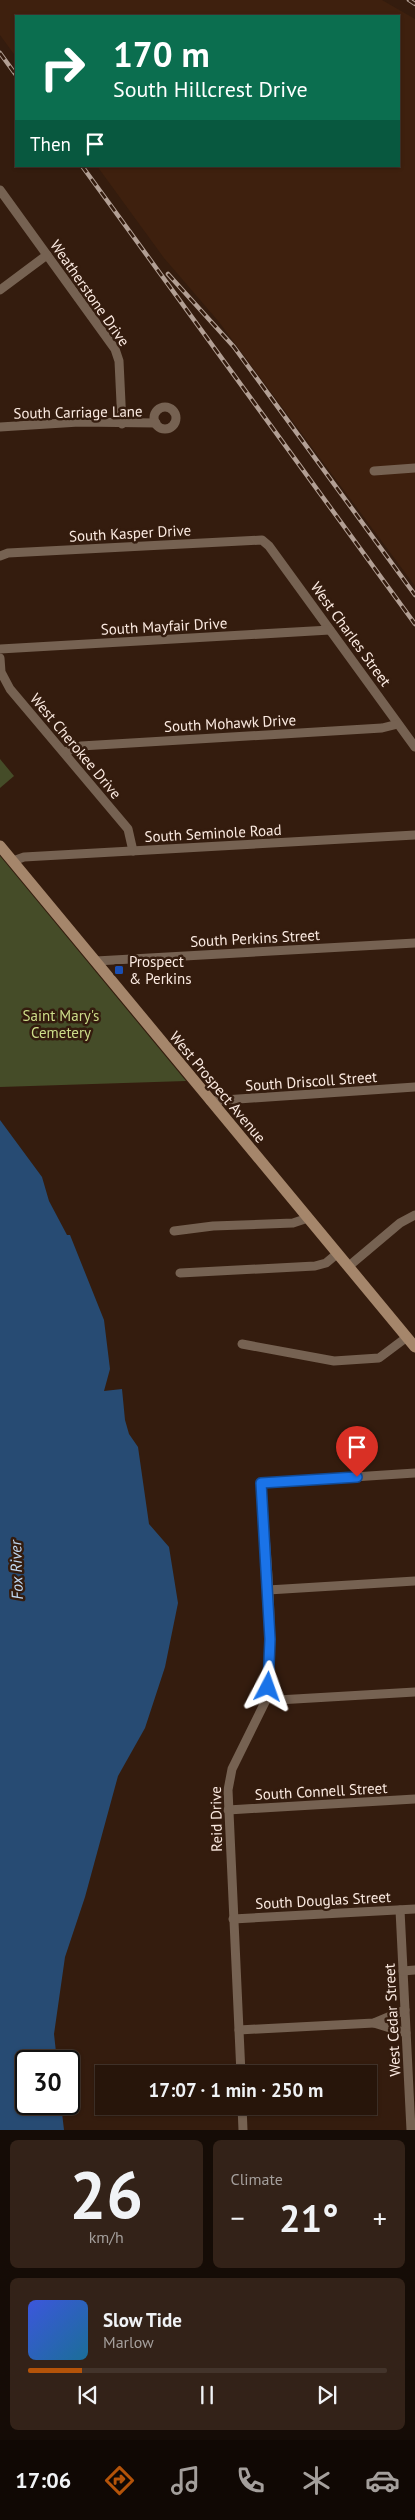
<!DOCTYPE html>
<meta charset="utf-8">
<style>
:root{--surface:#27150a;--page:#332218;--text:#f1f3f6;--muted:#a49f9c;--line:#43342b;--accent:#b45309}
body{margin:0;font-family:"PT Sans",sans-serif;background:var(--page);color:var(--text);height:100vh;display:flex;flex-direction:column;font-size:19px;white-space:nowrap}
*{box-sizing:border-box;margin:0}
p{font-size:16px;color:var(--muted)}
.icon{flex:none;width:28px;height:28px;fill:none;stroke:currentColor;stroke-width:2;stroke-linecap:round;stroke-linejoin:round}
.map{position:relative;height:2130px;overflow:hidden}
.details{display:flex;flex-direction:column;gap:10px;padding:10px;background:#150c06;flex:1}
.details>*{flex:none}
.top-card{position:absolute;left:15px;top:15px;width:385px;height:152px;border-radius:0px;box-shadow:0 1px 4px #0004,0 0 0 1px var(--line);background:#0b6e4f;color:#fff;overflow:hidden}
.speed{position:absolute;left:15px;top:2050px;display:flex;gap:10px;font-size:25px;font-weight:700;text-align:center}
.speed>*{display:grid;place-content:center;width:65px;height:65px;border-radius:50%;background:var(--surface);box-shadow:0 1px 4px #0004,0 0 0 1px var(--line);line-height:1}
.speed .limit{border:2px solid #111;border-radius:8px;background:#fff;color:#111}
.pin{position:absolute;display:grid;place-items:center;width:42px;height:42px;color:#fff;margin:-51px -21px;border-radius:50% 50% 50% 0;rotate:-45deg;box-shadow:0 0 5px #0007}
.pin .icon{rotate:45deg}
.me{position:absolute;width:55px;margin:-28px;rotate:4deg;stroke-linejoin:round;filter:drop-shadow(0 0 4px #0008)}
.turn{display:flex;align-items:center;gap:18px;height:105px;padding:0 15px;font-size:22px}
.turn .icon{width:65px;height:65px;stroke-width:2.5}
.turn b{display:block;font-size:35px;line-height:42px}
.then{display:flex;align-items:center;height:48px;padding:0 15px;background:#0003;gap:10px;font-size:19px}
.big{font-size:38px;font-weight:600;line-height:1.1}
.details .card{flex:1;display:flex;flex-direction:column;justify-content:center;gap:8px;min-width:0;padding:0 18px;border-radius:8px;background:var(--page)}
.details .dial{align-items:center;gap:0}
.dial b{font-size:65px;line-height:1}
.song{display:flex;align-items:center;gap:15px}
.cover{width:60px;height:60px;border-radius:8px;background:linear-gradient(135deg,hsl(230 70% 55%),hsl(200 70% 35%))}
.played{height:5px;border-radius:2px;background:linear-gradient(90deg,var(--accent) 15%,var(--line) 15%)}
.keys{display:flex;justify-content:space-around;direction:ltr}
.heat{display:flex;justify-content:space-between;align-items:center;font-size:28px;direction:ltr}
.details .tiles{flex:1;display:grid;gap:10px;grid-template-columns:1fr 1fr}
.card:last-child{grid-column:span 2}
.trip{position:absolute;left:95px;top:2065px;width:282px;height:50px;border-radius:0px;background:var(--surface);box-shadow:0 1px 4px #0004,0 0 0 1px var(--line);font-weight:600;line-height:50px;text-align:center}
.menu{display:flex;height:80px;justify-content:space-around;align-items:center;background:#100804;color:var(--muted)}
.menu .icon{width:35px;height:35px}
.menu .current{color:var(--accent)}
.menu b{font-size:22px;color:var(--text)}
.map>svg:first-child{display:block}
.built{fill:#3e200e}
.green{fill:#454c28}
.water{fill:#274b73}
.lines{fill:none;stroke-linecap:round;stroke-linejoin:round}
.minor{stroke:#766252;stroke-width:9}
.secondary{stroke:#a5866b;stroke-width:11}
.rail-casing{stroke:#b29f94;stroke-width:4.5}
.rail{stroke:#341c0e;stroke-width:2.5;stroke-dasharray:8;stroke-linecap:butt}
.route-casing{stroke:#114b97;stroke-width:12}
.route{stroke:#1a73e8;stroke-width:9}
.transit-dot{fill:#1a4fb4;stroke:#341c0e;stroke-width:2}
.labels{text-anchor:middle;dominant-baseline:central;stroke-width:5;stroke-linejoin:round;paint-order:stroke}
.street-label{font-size:15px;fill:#fbeae1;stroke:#341c0e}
.poi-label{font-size:15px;fill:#fbeae1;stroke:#341c0e;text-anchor:start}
.park-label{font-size:15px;fill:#cddd89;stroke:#341c0e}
.water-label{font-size:16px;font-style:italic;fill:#c2d9f3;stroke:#341c0e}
</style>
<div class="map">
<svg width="415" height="2130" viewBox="0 0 415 2130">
<rect width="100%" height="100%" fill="#341c0e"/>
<path class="built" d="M0,0h382l33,19v567l-196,-264 -55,-64 -67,-92h302v-150h-383v41l-16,-22z"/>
<g class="green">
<path d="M0,759l14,17 -14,12z"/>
<path d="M0,856l186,225 -186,6z"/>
</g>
<path class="water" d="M0,1120l42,57 7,24 18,34h3l34,85 6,49 -6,22 18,-2 3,31 4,14 9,13 11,77 20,23 9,56 -13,64 -20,61 -27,48 -33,121 -20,60 -11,77 3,27h-31v43h35l3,26h-64z"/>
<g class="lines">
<g class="minor">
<path d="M0,190l115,159 4,12 3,63"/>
<path d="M0,290l47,-35"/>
<circle cx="165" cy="418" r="11"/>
<path d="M0,427l79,-5 77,1"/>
<path d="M374,471l41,-3"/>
<path d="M0,556l8,-3 254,-13 7,6 146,201"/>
<path d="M0,649l330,-19"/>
<path d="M0,658l1,14 9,17 118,140 5,22"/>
<path d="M65,752l16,-6 301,-18 16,-4"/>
<path d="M13,861l11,-4 391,-22"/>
<path d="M96,961l319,-18"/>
<path d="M210,1101l205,-14"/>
<path d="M174,1231l39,-5 80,-3 15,-5"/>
<path d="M349,1266l51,-43 15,-8"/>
<path d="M180,1273l135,-7 11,-3 12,-10"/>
<path d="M242,1344l92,17 45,-3 28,-21"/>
<path d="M268,1590l147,-9"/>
<path d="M267,1698l11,2 137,-8"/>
<path d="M228,1810l187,-11"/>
<path d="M400,1910l11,220"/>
<path d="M233,1919l182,-10"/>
<path d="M403,1971l12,-1"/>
<path d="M374,2023l32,10"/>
<path d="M239,2030l135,-7 31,-13"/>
<path d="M241,2074l-13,-284 4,-21 35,-71c8,-71 -1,-144 -6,-215l154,-10"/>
<path d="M242,2106l1,24"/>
</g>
<path class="secondary" d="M0,846l415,501"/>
<g class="rail-casing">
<g id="rail">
<path d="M409,0l6,4"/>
<path d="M0,53l16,22"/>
<path d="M82,166l333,458"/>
<path d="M168,274l66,73 181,248"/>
</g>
</g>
<use href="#rail" class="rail"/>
</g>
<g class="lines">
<g class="route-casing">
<path id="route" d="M268,1687l2,-48 -9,-156 96,-6"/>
</g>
<use href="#route" class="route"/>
</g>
<rect class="transit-dot" x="114" y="965" width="10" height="10" rx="2.5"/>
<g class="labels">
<g class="street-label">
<text transform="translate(90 293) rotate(55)">Weatherstone Drive</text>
<text transform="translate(78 412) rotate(-1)">South Carriage Lane</text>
<text transform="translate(130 533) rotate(-3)">South Kasper Drive</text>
<text transform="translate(164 626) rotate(-3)">South Mayfair Drive</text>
<text transform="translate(351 634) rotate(54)">West Charles Street</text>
<text transform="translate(230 723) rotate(-3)">South Mohawk Drive</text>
<text transform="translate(76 746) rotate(50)">West Cherokee Drive</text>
<text transform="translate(213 833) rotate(-3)">South Seminole Road</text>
<text transform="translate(255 938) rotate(-3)">South Perkins Street</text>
<text transform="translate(311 1081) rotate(-4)">South Driscoll Street</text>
<text transform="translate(218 1087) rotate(50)">West Prospect Avenue</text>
<text transform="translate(321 1791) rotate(-3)">South Connell Street</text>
<text transform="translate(216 1819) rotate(-91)">Reid Drive</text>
<text transform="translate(323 1900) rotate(-3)">South Douglas Street</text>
<text transform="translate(392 2020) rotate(-93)">West Cedar Street</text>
</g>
<g class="poi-label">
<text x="129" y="961">Prospect<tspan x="129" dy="17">&amp; Perkins</tspan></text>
</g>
<g class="park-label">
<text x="61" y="1015">Saint Mary's<tspan x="61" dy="17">Cemetery</tspan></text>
</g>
<g class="water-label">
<text transform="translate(16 1570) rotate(-92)">Fox River</text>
</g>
</g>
</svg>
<div class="speed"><div class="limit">30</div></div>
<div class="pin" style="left:357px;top:1477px;background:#d93025"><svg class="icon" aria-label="arrive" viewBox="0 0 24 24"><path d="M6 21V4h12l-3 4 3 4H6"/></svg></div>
<svg class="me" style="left:268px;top:1687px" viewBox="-20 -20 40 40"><path d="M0-17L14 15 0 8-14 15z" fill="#1a73e8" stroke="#fff" stroke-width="4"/></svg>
<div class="trip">17:07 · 1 min · 250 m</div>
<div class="top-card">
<div class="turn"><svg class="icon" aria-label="right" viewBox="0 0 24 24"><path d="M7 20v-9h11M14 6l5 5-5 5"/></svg><div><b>170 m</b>South Hillcrest Drive</div></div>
<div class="then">Then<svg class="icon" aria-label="arrive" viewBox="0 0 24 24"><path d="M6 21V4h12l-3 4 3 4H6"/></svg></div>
</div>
</div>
<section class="details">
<div class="tiles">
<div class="card dial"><b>26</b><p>km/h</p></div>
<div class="card"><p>Climate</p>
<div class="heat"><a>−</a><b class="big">21°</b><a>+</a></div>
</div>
<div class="card">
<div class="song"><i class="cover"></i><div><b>Slow Tide</b><p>Marlow</p></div></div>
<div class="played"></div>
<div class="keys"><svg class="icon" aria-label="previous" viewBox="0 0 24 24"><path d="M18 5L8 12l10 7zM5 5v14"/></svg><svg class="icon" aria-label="pause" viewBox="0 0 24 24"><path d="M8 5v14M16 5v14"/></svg><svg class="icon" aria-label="next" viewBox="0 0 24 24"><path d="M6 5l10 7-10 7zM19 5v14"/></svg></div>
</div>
</div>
</section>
<nav class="menu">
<b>17:06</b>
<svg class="icon current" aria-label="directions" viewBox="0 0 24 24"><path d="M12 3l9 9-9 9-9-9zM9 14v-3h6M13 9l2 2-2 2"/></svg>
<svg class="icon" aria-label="music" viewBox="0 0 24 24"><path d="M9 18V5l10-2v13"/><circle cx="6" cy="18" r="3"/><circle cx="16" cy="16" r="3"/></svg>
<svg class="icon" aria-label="phone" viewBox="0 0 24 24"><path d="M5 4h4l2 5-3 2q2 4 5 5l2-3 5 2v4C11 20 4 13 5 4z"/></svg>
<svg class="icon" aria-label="climate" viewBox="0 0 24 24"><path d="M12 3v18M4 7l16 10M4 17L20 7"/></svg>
<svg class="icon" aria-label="car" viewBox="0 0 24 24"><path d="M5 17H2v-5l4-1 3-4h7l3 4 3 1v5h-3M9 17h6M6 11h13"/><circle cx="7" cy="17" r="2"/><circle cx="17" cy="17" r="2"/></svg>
</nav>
